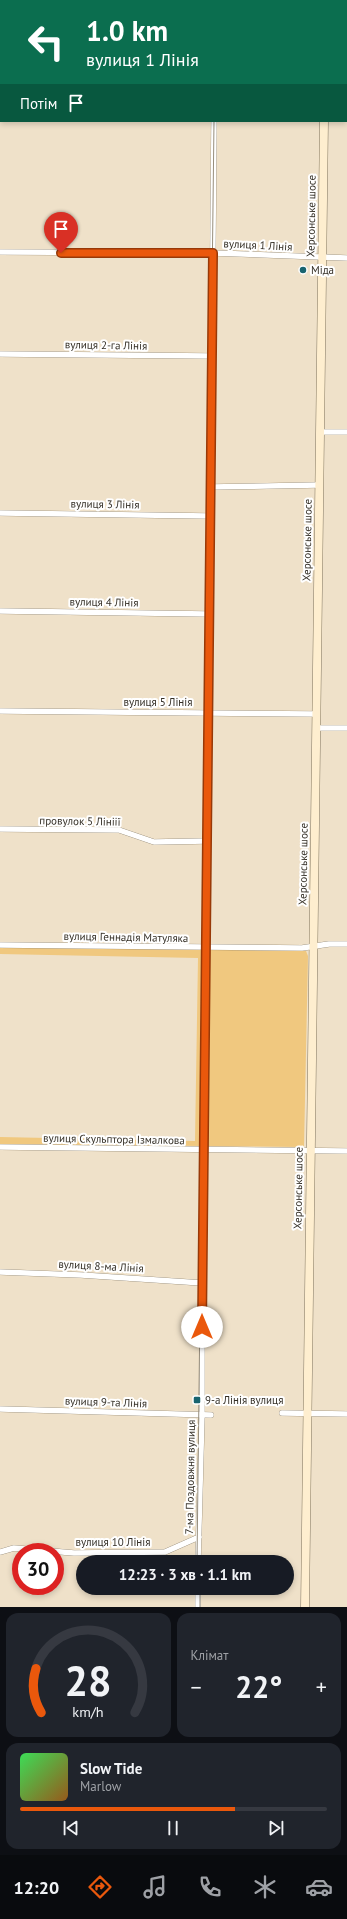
<!DOCTYPE html>
<html lang="uk">
<meta charset="utf-8">
<style>
:root{--surface:#171b24;--page:#20242c;--text:#f1f3f6;--muted:#9ea1a6;--line:#363941;--accent:#ea580c}
body{margin:0;font-family:"PT Sans",sans-serif;background:var(--page);color:var(--text);height:100vh;display:flex;flex-direction:column;font-size:15px;white-space:nowrap}
*{box-sizing:border-box;margin:0}
p{font-size:13px;color:var(--muted)}
.icon{flex:none;width:22px;height:22px;fill:none;stroke:currentColor;stroke-width:2;stroke-linecap:round;stroke-linejoin:round}
.map{position:relative;height:1607px;overflow:hidden}
.side{display:flex;flex-direction:column;gap:6px;padding:6px;background:#0d0f14;flex:1}
.side>*{flex:none}
.guide{position:absolute;left:0px;top:0px;width:347px;height:122px;box-shadow:0 2px 6px #0003;background:#0b6e4f;color:#fff;overflow:hidden}
.speed{position:absolute;left:12px;top:1543px;display:flex;gap:8px;font-size:20px;font-weight:700;text-align:center}
.speed>*{display:grid;place-content:center;width:52px;height:52px;border-radius:50%;background:var(--surface);box-shadow:0 2px 6px #0003;line-height:1}
.speed .limit{border:6px solid #d22;background:#fff;color:#111}
.pin{position:absolute;display:grid;place-items:center;width:34px;height:34px;color:#fff;margin:-41px -17px;border-radius:50% 50% 50% 0;rotate:-45deg;box-shadow:0 0 4px #0007}
.pin .icon{rotate:45deg}
.me{position:absolute;width:44px;margin:-22px;rotate:0deg;stroke-linejoin:round;filter:drop-shadow(0 0 3px #0008)}
.turn{display:flex;align-items:center;gap:14px;height:84px;padding:0 20px;font-size:18px}
.turn .icon{width:52px;height:52px;stroke-width:2.5}
.turn b{display:block;font-size:28px;line-height:34px}
.then{display:flex;align-items:center;height:38px;padding:0 20px;background:#0003;gap:8px;font-size:15px}
.big{font-size:30px;font-weight:600;line-height:1.1}
.side .card{flex:1;display:flex;flex-direction:column;justify-content:center;gap:6px;min-width:0;padding:0 14px;border-radius:12px;background:var(--page)}
.side .dial{align-items:center;gap:0}
.dial svg{height:104px;overflow:visible;fill:none;stroke:var(--line);stroke-width:7;stroke-linecap:round;text-anchor:middle}
.dial text{fill:var(--text);stroke:none}
.song{display:flex;align-items:center;gap:12px}
.cover{width:48px;height:48px;border-radius:6px;background:linear-gradient(135deg,hsl(130 70% 55%),hsl(30 70% 35%))}
.played{height:4px;border-radius:2px;background:linear-gradient(90deg,var(--accent) 70%,var(--line) 70%)}
.keys{display:flex;justify-content:space-around;direction:ltr}
.heat{display:flex;justify-content:space-between;align-items:center;font-size:22px;direction:ltr}
.side .tiles{flex:1;display:grid;gap:6px;grid-template-columns:1fr 1fr}
.card:last-child{grid-column:span 2}
.trip{position:absolute;left:76px;top:1555px;width:218px;height:40px;border-radius:20px;background:var(--surface);box-shadow:0 2px 6px #0003;font-weight:600;line-height:40px;text-align:center}
.menu{display:flex;height:64px;justify-content:space-around;align-items:center;background:#090b0e;color:var(--muted)}
.menu .icon{width:28px;height:28px}
.menu .selected{color:var(--accent)}
.menu b{font-size:18px;color:var(--text)}
.map>svg:first-child{display:block}
.green{fill:#f0c87f}
.lines{fill:none;stroke-linecap:round;stroke-linejoin:round}
.minor-casing{stroke:#81755f;stroke-width:6}
.secondary-casing{stroke:#81755f;stroke-width:9}
.minor{stroke:#fff;stroke-width:5.5}
.secondary{stroke:#feeecf;stroke-width:8}
.tram{stroke:#968d7c;stroke-width:1}
.route-casing{stroke:#983908;stroke-width:10}
.route{stroke:#ea580c;stroke-width:7}
.poi-dot{fill:#19646f;stroke:#fff;stroke-width:1.5}
.labels{text-anchor:middle;dominant-baseline:central;stroke-width:4;stroke-linejoin:round;paint-order:stroke}
.street-label{font-size:11px;fill:#342f26;stroke:#fff}
.poi-label{font-size:11px;fill:#342f26;stroke:#fff;text-anchor:start}
</style>
<div class="map">
<svg width="347" height="1607" viewBox="0 0 347 1607">
<rect width="100%" height="100%" fill="#efe1c9"/>
<path class="green" d="M0,947l306,4 2,5 -4,191 -304,-3v-7l195,4 3,-183 -198,-4z"/>
<g class="lines">
<g class="minor-casing">
<g id="minor">
<path d="M214,1v-1"/>
<path d="M346,93h1"/>
<path d="M0,252l213,1 134,5"/>
<path d="M0,354l211,2"/>
<path d="M320,432h27"/>
<path d="M210,487l109,-2"/>
<path d="M0,513l209,3"/>
<path d="M0,611l208,3"/>
<path d="M0,711l317,3"/>
<path d="M317,728h30"/>
<path d="M0,829l119,1 35,12 53,-1"/>
<path d="M0,945l302,3 27,-4h18"/>
<path d="M0,1147l347,4"/>
<path d="M0,1272l81,3 121,8"/>
<path d="M0,1409l211,6"/>
<path d="M282,1413l65,1"/>
<path d="M0,1552l14,-4 60,5 91,-1 34,-15"/>
<path d="M198,1562l4,-147v-265l5,-202 7,-827"/>
<path d="M198,1607v-19"/>
</g>
</g>
<g class="secondary-casing">
<g id="secondary">
<path d="M325,0v1"/>
<path d="M305,1607l19,-1486"/>
</g>
</g>
<use href="#minor" class="minor"/>
<use href="#secondary" class="secondary"/>
<g class="tram">
<path d="M218,1v-1"/>
<path d="M197,1562l17,-1441"/>
<path d="M200,1607v-19"/>
</g>
</g>
<g class="lines">
<g class="route-casing">
<path id="route" d="M61,253h152l-11,1074"/>
</g>
<use href="#route" class="route"/>
</g>
<g class="poi-dot">
<circle cx="303" cy="270" r="4"/>
<rect x="193" y="1396" width="8" height="8" rx="2"/>
</g>
<g class="labels">
<g class="street-label">
<text transform="translate(311 216) rotate(-89)">Херсонське шосе</text>
<text transform="translate(258 245) rotate(3)">вулиця 1 Лінія</text>
<text transform="translate(106 345) rotate(1)">вулиця 2-га Лінія</text>
<text transform="translate(105 504) rotate(1)">вулиця 3 Лінія</text>
<text transform="translate(307 540) rotate(-89)">Херсонське шосе</text>
<text transform="translate(104 602) rotate(1)">вулиця 4 Лінія</text>
<text x="158" y="702">вулиця 5 Лінія</text>
<text transform="translate(80 821) rotate(1)">провулок 5 Лініії</text>
<text transform="translate(303 864) rotate(-89)">Херсонське шосе</text>
<text transform="translate(126 937) rotate(1)">вулиця Геннадія Матуляка</text>
<text transform="translate(114 1139) rotate(1)">вулиця Скульптора Ізмалкова</text>
<text transform="translate(298 1188) rotate(-89)">Херсонське шосе</text>
<text transform="translate(101 1266) rotate(3)">вулиця 8-ма Лінія</text>
<text transform="translate(106 1402) rotate(2)">вулиця 9-та Лінія</text>
<text transform="translate(190 1477) rotate(-89)">7-ма Поздовжня вулиця</text>
<text x="113" y="1542">вулиця 10 Лінія</text>
</g>
<g class="poi-label">
<text x="311" y="270">Міда</text>
<text x="205" y="1400">9-а Лінія вулиця</text>
</g>
</g>
</svg>
<div class="speed"><div class="limit">30</div></div>
<div class="pin" style="left:61px;top:253px;background:#d93025"><svg class="icon" aria-label="arrive" viewBox="0 0 24 24"><path d="M6 21V4h12l-3 4 3 4H6"/></svg></div>
<svg class="me" style="left:202px;top:1327px" viewBox="-20 -20 40 40"><circle r="19" fill="#fff"/><path d="M0-13L10 11 0 6-10 11z" fill="#ea580c"/></svg>
<div class="trip">12:23 · 3 хв · 1.1 km</div>
<div class="guide">
<div class="turn"><svg class="icon" aria-label="left" viewBox="0 0 24 24"><path d="M17 20v-9H6M10 6l-5 5 5 5"/></svg><div><b>1.0 km</b>вулиця 1 Лінія</div></div>
<div class="then">Потім<svg class="icon" aria-label="arrive" viewBox="0 0 24 24"><path d="M6 21V4h12l-3 4 3 4H6"/></svg></div>
</div>
</div>
<section class="side">
<div class="tiles">
<div class="card dial"><svg viewBox="0 0 100 80">
<path d="M14 69A42 42 0 1 1 86 69"/>
<path d="M14 69A42 42 0 0 1 10 35" stroke="#ea580c"/>
<text x="50" y="56" font-size="32" font-weight="700">28</text>
<text x="50" y="72" font-size="11">km/h</text>
</svg></div>
<div class="card"><p>Клімат</p>
<div class="heat"><a>−</a><b class="big">22°</b><a>+</a></div>
</div>
<div class="card">
<div class="song"><i class="cover"></i><div><b>Slow Tide</b><p>Marlow</p></div></div>
<div class="played"></div>
<div class="keys"><svg class="icon" aria-label="previous" viewBox="0 0 24 24"><path d="M18 5L8 12l10 7zM5 5v14"/></svg><svg class="icon" aria-label="pause" viewBox="0 0 24 24"><path d="M8 5v14M16 5v14"/></svg><svg class="icon" aria-label="next" viewBox="0 0 24 24"><path d="M6 5l10 7-10 7zM19 5v14"/></svg></div>
</div>
</div>
</section>
<nav class="menu">
<b>12:20</b>
<svg class="icon selected" aria-label="directions" viewBox="0 0 24 24"><path d="M12 3l9 9-9 9-9-9zM9 14v-3h6M13 9l2 2-2 2"/></svg>
<svg class="icon" aria-label="music" viewBox="0 0 24 24"><path d="M9 18V5l10-2v13"/><circle cx="6" cy="18" r="3"/><circle cx="16" cy="16" r="3"/></svg>
<svg class="icon" aria-label="phone" viewBox="0 0 24 24"><path d="M5 4h4l2 5-3 2q2 4 5 5l2-3 5 2v4C11 20 4 13 5 4z"/></svg>
<svg class="icon" aria-label="climate" viewBox="0 0 24 24"><path d="M12 3v18M4 7l16 10M4 17L20 7"/></svg>
<svg class="icon" aria-label="car" viewBox="0 0 24 24"><path d="M5 17H2v-5l4-1 3-4h7l3 4 3 1v5h-3M9 17h6M6 11h13"/><circle cx="7" cy="17" r="2"/><circle cx="17" cy="17" r="2"/></svg>
</nav>
